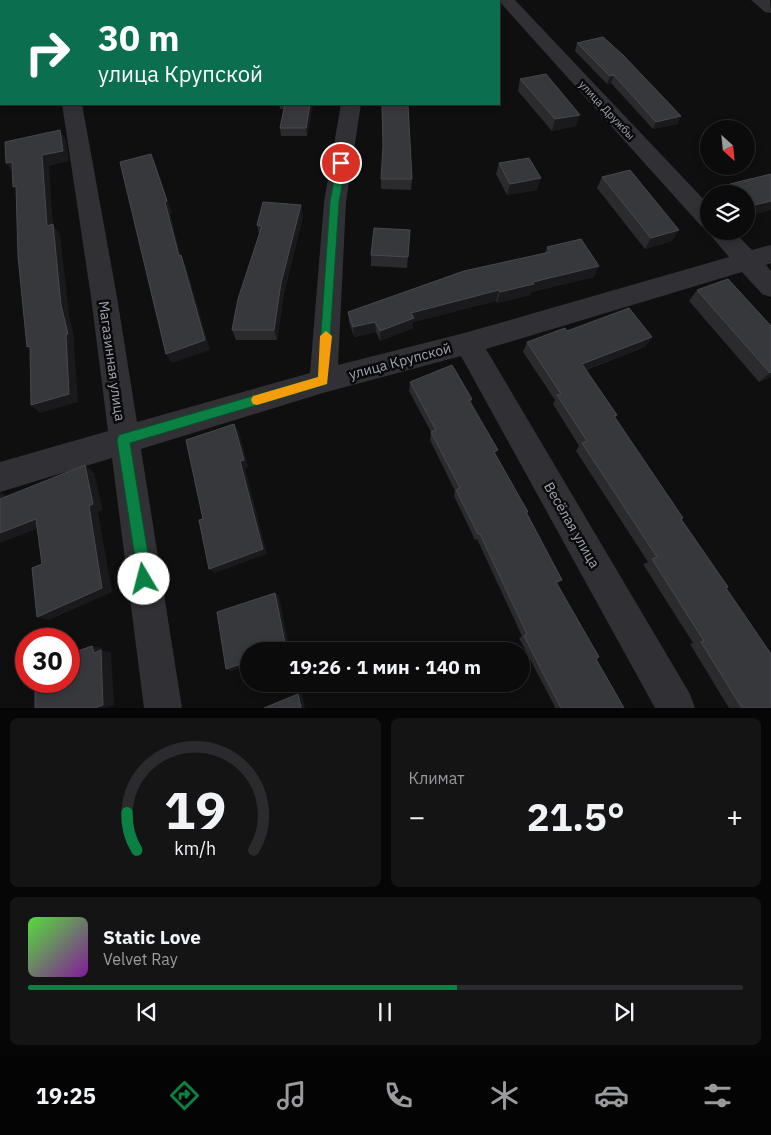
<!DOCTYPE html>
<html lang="ru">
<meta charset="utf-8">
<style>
:root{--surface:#0b0b0c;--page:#141415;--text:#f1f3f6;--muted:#9a9b9d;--line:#2b2b2d;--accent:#0b8043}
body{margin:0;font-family:"IBM Plex Sans",sans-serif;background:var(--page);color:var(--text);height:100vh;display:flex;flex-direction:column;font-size:19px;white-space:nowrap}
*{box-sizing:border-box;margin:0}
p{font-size:16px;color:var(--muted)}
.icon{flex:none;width:28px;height:28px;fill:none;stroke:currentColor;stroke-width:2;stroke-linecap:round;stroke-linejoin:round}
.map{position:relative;height:708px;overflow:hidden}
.drawer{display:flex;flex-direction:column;gap:10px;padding:10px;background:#060607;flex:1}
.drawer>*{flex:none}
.guide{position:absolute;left:0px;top:0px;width:500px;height:105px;box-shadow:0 2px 8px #0003,0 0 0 1px var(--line);background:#0b6e4f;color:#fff;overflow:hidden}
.needle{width:32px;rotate:153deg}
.controls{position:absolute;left:700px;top:120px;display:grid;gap:10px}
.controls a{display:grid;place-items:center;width:55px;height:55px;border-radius:50%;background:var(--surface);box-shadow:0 2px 8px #0003,0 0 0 1px var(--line);font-size:25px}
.speed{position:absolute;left:15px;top:628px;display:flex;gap:10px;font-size:25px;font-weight:700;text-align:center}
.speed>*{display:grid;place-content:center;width:65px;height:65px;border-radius:50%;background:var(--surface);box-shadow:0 2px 8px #0003,0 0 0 1px var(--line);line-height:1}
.speed .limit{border:8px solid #d22;background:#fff;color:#111}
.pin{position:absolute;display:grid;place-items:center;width:42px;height:42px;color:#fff;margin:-21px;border:2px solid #fff;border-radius:50%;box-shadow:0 1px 5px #0007}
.me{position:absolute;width:55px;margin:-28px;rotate:352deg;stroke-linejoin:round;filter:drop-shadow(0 0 4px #0008)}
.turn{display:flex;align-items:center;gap:18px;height:105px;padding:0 15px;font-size:22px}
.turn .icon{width:65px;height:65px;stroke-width:2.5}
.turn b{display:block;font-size:35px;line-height:42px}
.big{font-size:38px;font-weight:700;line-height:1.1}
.drawer .tile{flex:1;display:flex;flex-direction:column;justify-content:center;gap:8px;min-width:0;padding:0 18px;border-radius:8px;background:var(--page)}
.drawer .dial{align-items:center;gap:0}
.dial svg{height:130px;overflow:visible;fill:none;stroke:var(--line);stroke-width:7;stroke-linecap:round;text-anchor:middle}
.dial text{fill:var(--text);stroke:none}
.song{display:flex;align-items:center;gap:15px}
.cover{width:60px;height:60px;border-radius:8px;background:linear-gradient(135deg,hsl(110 70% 55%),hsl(290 70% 35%))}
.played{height:5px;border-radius:2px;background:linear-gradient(90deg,var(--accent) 60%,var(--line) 60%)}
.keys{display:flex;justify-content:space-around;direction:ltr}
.heat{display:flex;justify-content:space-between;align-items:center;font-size:28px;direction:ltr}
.drawer .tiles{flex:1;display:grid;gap:10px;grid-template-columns:1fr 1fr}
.tile:last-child{grid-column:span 2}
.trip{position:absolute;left:240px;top:642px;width:290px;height:50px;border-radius:25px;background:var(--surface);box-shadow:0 2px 8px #0003,0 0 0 1px var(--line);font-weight:700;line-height:50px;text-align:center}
.tab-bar{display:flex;height:80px;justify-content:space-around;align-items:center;background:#040405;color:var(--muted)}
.tab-bar .icon{width:35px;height:35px}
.tab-bar .on{color:var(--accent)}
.tab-bar b{font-size:22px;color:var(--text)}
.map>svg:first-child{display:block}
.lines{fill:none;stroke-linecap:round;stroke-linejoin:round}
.minor{fill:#303035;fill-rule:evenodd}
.wall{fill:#2b2b2e}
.shaded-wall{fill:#1a1a1c}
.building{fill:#37383c;stroke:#48494f}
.route{fill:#0b8043;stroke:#07532c}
.slow{fill:#f59e0b}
.labels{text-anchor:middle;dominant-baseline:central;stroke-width:5;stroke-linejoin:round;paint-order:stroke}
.far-street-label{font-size:11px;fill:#9fa3b2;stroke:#0a0a0b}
.street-label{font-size:14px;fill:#9fa3b2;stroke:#0a0a0b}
</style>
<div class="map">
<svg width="771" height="708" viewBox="0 0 771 708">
<rect width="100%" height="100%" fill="#0f0f10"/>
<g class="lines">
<g class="minor">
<path d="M47,0h17v1h-16z"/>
<path d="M330,0h17v1h-16z"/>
<path d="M498,0h17l194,205v26h24l19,19 19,-5v18l-5,2 5,6v26l-9,-3 -20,-22 -256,77 204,345 5,14h-40l-194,-352 -138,37 -182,56 41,259h-38l-32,-250 -112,34v-30l108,-31 -17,-134 -29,-193h20l35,193 20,125 173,-49 14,-171 17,-98h20l-15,98 -8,163 130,-33 261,-75 -22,-26 2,-3 -8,-2z"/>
<path d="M751,0h19l1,13 -6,-1z"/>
</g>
</g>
<g class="wall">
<path d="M577,43l101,81 -25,5 -42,-46 -4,1 -32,-33z"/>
<path d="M520,79l56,47 -24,5 -34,-40z"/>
<path d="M279,104h34l-6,32h-26l-1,-8 4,-19h-4z"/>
<path d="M499,163l38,27 -30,5 -11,-21z"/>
<path d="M771,174v36l-25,6v-22h-22l6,-10z"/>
<path d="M602,177l70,64 -27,8 -48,-61z"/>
<path d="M381,179h31l-1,11 -30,-1z"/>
<path d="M303,216l-19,77 -7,47h-41l-4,-10 27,-96 -2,-9z"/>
<path d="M410,230l-3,38 -36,-2v-11z"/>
<path d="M547,247l47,30 -63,15 -1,3 -33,8 -1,-2 -83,21v6l-33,13 -4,-9 -22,5 -5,-15 -1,-10 197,-59z"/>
<path d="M697,290l74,36v51l-12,5 -70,-81z"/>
<path d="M567,331l85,6 -7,10 -59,23 31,45 -2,3 111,170 45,120h-42l-39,-64 3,-1 -50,-79 5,-2 -72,-111 3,-5 -26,-42 2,-4 -32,-48 4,-10z"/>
<path d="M410,382l62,17 -1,4 25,52 66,125 -5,3 39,76 28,49h-70l1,-1 -36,-69 3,-2 -45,-97 -2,1 -21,-44 1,-5 -25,-51 1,-8 -22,-41z"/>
</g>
<g class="shaded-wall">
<path d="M614,75l-3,8 -4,1 3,-8z"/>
<path d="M14,104h12l-11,2z"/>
<path d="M310,104h3l-6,32 -1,-8z"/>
<path d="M580,115l-4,11 -24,5 3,-12z"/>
<path d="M681,116l-3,8 -25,5 3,-7z"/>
<path d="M60,130l6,10 3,21 -20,5 4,59 7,9 9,80 6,28 -1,1 4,59 -38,11 -9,-8 30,-100 -14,-79 -5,-71z"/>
<path d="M151,154l5,11 16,48h-2l11,43 5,10 24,84 -38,13 -6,-9 13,-98z"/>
<path d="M12,162l1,12 -7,-11z"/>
<path d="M541,178l-4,12 -30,5 3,-11z"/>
<path d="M771,201v9l-25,6v-6l4,-4z"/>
<path d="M301,205l2,11 -19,77 -7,47 -3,-10 7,-47z"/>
<path d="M679,230l-7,11 -27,8 6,-11z"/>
<path d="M599,266l-5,11 -63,15 -1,3 -33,8 3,-11 33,-10z"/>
<path d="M499,290l-3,11 -83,21v6l-33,13v-10l31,-18z"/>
<path d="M375,322l1,10 -22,5 -1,-10z"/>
<path d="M652,337l-7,10 -69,26 6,-9z"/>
<path d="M771,372v5l-12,5 11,-9z"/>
<path d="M234,424l5,8 9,35 -3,1 22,86 -52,19 -6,-4 31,-108z"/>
<path d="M85,465l9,8 9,37 -5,2 14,80 -63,28 -12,-3 52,-111z"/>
<path d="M0,493l7,3 -7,8z"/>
<path d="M36,519l11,6 -47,18v-10z"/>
<path d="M275,593l4,3 11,54 -3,1h-9z"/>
<path d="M92,646l10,2 1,3 8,1 3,53 -8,3h-11l-1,-55z"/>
<path d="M249,661v4l-18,6 -5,-2z"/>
<path d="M298,694h4l3,14h-4z"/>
</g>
<g class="building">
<path d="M3,0h27l1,1h-28z"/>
<path d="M83,0h32v1h-31z"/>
<path d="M363,0h23l1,1h-23z"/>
<path d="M603,37l20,18 58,61 -25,6 -42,-47 -4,1 -33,-33z"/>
<path d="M546,74l34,41 -25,4 -35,-40z"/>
<path d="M285,104h25l-4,24h-26z"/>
<path d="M382,105h26l4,74h-31l2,-33z"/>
<path d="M60,130l3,21 -21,4 5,71 6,-2 8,81 7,29h-2l3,60 -38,11 -1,-59 -3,1 -9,-91 -2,-70 -3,1 -1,-25 -6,1 -1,-21z"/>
<path d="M151,154l16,47 -2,1 14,54 2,-1 24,85 -39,14 -46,-192z"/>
<path d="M529,158l12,20 -31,6 -11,-21z"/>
<path d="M630,170l49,60 -28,8 -49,-61z"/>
<path d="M771,174v27l-21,5 -4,-4v-8h-7l-9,-10z"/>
<path d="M263,202l38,3 -20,78 -7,47h-42l6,-31 24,-73 -5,-1z"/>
<path d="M374,228l36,2 -2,27 -37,-2z"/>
<path d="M581,239l18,27 -66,16 1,2 -34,8 -1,-2 -88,23 3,5 -34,13 -5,-9 -22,5 -5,-15 116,-41 86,-19 -3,-5z"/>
<path d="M728,279l43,47v46l-1,1 -73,-83z"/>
<path d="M629,308l23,29 -70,27 35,51 -3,1 69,102 -2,1 47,68 -2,1 45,66v54h-29l-41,-66 3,-1 -52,-82 5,-2 -75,-114 5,-2 -30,-46 4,-1 -34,-52 38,-14 2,3z"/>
<path d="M452,365l20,34 -3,1 29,50 -4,2 34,60h-2l36,68 -6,2 43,75 -3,2 28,49h-63l-37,-72 3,-2 -47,-100h-2l-22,-44 4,-2 -29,-56 5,-2 -26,-48z"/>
<path d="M234,424l10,36 -4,1 23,88 -54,20 -10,-49 4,-1 -17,-79z"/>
<path d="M85,465l8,39 -4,2 13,82 -65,29 -5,-49 10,-4 -6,-45 -36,14v-34z"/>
<path d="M275,593l11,55 -8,3h-29v10l-23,8 -9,-57z"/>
<path d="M92,646l2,7 7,-3 2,55 -8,3h-60v-27h34v-27z"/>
<path d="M298,694l3,14h-37z"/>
</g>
<path class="route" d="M341,160l5,3 -7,39 -12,182 -197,59 22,136 -2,5 -6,2 -5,-2 -22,-144 2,-5 199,-58 12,-175 7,-39z"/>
<path class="slow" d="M326,331l6,5 -5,48 -70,21 -4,-1 -2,-4 2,-4 65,-19 2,-41z"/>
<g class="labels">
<g class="far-street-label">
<text transform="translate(607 110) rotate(47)">улица Дружбы</text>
</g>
<g class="street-label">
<text transform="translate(112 361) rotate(82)">Магазинная улица</text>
<text transform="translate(400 361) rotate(-15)">улица Крупской</text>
<text transform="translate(572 525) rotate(60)">Весёлая улица</text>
</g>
</g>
</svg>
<div class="controls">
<a><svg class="needle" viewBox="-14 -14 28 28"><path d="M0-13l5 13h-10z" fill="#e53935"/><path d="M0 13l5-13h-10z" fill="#9a9b9d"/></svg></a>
<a><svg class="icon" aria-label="layers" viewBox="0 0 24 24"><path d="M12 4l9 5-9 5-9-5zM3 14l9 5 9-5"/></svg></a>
</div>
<div class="speed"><div class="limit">30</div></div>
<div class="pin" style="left:341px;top:163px;background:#d93025"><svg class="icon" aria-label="arrive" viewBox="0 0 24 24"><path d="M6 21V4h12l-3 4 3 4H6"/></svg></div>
<svg class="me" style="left:144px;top:579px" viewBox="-20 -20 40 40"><circle r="19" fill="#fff"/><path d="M0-13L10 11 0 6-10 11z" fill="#0b8043"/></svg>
<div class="trip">19:26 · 1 мин · 140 m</div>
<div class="guide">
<div class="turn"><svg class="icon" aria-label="right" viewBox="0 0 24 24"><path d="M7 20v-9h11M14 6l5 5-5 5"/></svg><div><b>30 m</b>улица Крупской</div></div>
</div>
</div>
<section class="drawer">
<div class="tiles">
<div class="tile dial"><svg viewBox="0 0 100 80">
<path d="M14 69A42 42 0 1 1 86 69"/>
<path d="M14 69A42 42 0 0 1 8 46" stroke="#0b8043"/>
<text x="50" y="56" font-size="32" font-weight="700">19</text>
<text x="50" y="72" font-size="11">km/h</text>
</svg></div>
<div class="tile"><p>Климат</p>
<div class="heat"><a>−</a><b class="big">21.5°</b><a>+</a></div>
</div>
<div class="tile">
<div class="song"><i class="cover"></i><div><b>Static Love</b><p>Velvet Ray</p></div></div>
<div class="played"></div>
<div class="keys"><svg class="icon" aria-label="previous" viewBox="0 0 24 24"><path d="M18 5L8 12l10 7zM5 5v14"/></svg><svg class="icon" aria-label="pause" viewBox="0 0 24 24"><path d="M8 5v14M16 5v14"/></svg><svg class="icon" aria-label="next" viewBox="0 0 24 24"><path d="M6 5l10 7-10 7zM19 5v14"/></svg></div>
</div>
</div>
</section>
<nav class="tab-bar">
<b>19:25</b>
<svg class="icon on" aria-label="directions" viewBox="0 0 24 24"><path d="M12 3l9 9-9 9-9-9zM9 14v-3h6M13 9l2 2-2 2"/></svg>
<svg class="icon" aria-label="music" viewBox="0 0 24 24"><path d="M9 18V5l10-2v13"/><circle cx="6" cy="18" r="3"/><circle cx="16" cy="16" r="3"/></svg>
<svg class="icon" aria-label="phone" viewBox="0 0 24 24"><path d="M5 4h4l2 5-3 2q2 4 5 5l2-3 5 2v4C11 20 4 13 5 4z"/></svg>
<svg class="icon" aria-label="climate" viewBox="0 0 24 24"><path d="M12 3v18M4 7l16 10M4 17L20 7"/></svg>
<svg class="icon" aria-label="car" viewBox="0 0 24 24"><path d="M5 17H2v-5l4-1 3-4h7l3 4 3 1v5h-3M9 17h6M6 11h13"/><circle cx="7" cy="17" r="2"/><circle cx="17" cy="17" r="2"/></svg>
<svg class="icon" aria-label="filters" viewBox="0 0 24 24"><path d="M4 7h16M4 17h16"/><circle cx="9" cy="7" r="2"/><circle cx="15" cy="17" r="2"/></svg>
</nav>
